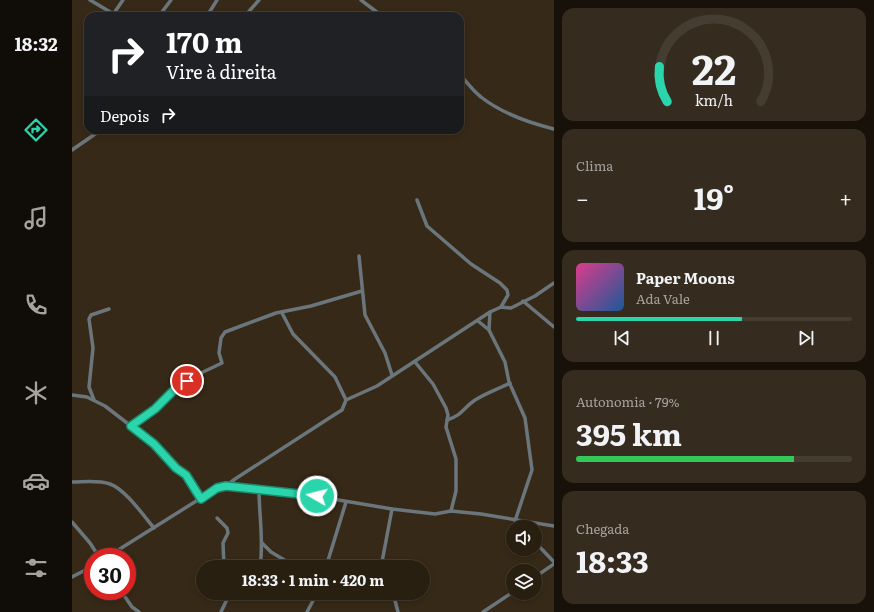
<!DOCTYPE html>
<html lang="pt">
<meta charset="utf-8">
<style>
:root{--surface:#291f11;--page:#352c1f;--text:#f1f3f6;--muted:#a5a29f;--line:#453d31;--accent:#2bd5ac}
body{margin:0;font-family:Literata,serif;background:var(--page);color:var(--text);height:100vh;display:flex;flex-direction:column;font-size:15px;white-space:nowrap}
*{box-sizing:border-box;margin:0}
p{font-size:13px;color:var(--muted)}
.icon{flex:none;width:22px;height:22px;fill:none;stroke:currentColor;stroke-width:2;stroke-linecap:round;stroke-linejoin:round}
.map{position:relative;flex:1;overflow:hidden}
.drawer{display:flex;flex-direction:column;gap:8px;padding:8px;background:#171109;width:320px}
.drawer>*{flex:none}
.top-card{position:absolute;left:12px;top:12px;width:380px;height:122px;border-radius:12px;box-shadow:0 2px 6px #0003,0 0 0 1px var(--line);background:#202124;color:#fff;overflow:hidden}
.controls{position:absolute;left:434px;top:520px;display:grid;gap:8px}
.controls a{display:grid;place-items:center;width:36px;height:36px;border-radius:50%;background:var(--surface);box-shadow:0 2px 6px #0003,0 0 0 1px var(--line);font-size:20px}
.speed{position:absolute;left:12px;top:548px;display:flex;gap:8px;font-size:20px;font-weight:700;text-align:center}
.speed>*{display:grid;place-content:center;width:52px;height:52px;border-radius:50%;background:var(--surface);box-shadow:0 2px 6px #0003,0 0 0 1px var(--line);line-height:1}
.speed .limit{border:6px solid #d22;background:#fff;color:#111}
.pin{position:absolute;display:grid;place-items:center;width:34px;height:34px;color:#fff;margin:-17px;border:2px solid #fff;border-radius:50%;box-shadow:0 1px 4px #0007}
.me{position:absolute;width:44px;margin:-22px;rotate:278deg;stroke-linejoin:round;filter:drop-shadow(0 0 3px #0008)}
.turn{display:flex;align-items:center;gap:14px;height:84px;padding:0 16px;font-size:18px}
.turn .icon{width:52px;height:52px;stroke-width:2.5}
.turn b{display:block;font-size:28px;line-height:34px}
.then{display:flex;align-items:center;height:38px;padding:0 16px;background:#0003;gap:8px;font-size:15px}
.big{font-size:30px;font-weight:700;line-height:1.1}
.drawer .tile{flex:1;display:flex;flex-direction:column;justify-content:center;gap:6px;min-width:0;padding:0 14px;border-radius:12px;background:var(--page)}
.drawer .dial{align-items:center;gap:0}
.dial svg{height:104px;overflow:visible;fill:none;stroke:var(--line);stroke-width:7;stroke-linecap:round;text-anchor:middle}
.dial text{fill:var(--text);stroke:none}
.song{display:flex;align-items:center;gap:12px}
.cover{width:48px;height:48px;border-radius:6px;background:linear-gradient(135deg,hsl(330 70% 55%),hsl(210 70% 35%))}
.played{height:4px;border-radius:2px;background:linear-gradient(90deg,var(--accent) 60%,var(--line) 60%)}
.keys{display:flex;justify-content:space-around;direction:ltr}
.heat{display:flex;justify-content:space-between;align-items:center;font-size:22px;direction:ltr}
.charge{height:6px;border-radius:3px;background:linear-gradient(90deg,#34c759 79%,var(--line) 0)}
.trip{position:absolute;left:124px;top:560px;width:234px;height:40px;border-radius:20px;background:var(--surface);box-shadow:0 2px 6px #0003,0 0 0 1px var(--line);font-weight:700;line-height:40px;text-align:center}
main{display:flex;flex:1;min-height:0}
.dock{display:flex;flex-direction:column;width:72px;justify-content:space-around;align-items:center;background:#100c07;color:var(--muted)}
.dock .icon{width:28px;height:28px}
.dock .current{color:var(--accent)}
.dock b{font-size:18px;color:var(--text)}
.map>svg:first-child{display:block}
.lines{fill:none;stroke-linecap:round;stroke-linejoin:round}
.street{stroke:#6b767c;stroke-width:3.5}
.route-casing{stroke:#1c8a70;stroke-width:10}
.route{stroke:#2bd5ac;stroke-width:7}
</style>
<main>
<nav class="dock">
<b>18:32</b>
<svg class="icon current" aria-label="directions" viewBox="0 0 24 24"><path d="M12 3l9 9-9 9-9-9zM9 14v-3h6M13 9l2 2-2 2"/></svg>
<svg class="icon" aria-label="music" viewBox="0 0 24 24"><path d="M9 18V5l10-2v13"/><circle cx="6" cy="18" r="3"/><circle cx="16" cy="16" r="3"/></svg>
<svg class="icon" aria-label="phone" viewBox="0 0 24 24"><path d="M5 4h4l2 5-3 2q2 4 5 5l2-3 5 2v4C11 20 4 13 5 4z"/></svg>
<svg class="icon" aria-label="climate" viewBox="0 0 24 24"><path d="M12 3v18M4 7l16 10M4 17L20 7"/></svg>
<svg class="icon" aria-label="car" viewBox="0 0 24 24"><path d="M5 17H2v-5l4-1 3-4h7l3 4 3 1v5h-3M9 17h6M6 11h13"/><circle cx="7" cy="17" r="2"/><circle cx="17" cy="17" r="2"/></svg>
<svg class="icon" aria-label="filters" viewBox="0 0 24 24"><path d="M4 7h16M4 17h16"/><circle cx="9" cy="7" r="2"/><circle cx="15" cy="17" r="2"/></svg>
</nav>
<div class="map">
<svg width="482" height="612" viewBox="0 0 482 612">
<rect width="100%" height="100%" fill="#372917"/>
<g class="lines">
<g class="street">
<path d="M18,0l27,16"/>
<path d="M289,0l21,16"/>
<path d="M40,16l11,-16"/>
<path d="M87,16l12,-16"/>
<path d="M135,16l10,-16"/>
<path d="M173,16l14,-16"/>
<path d="M388,75c7,7 13,16 21,22 19,15 49,26 73,32"/>
<path d="M0,150l29,-20"/>
<path d="M345,200l10,26 44,38 29,19 7,7 1,5 -7,12"/>
<path d="M287,256l6,59 20,38 7,22"/>
<path d="M451,301l31,26"/>
<path d="M210,313l11,21 42,43 11,23"/>
<path d="M406,321l11,9 16,32 4,20 16,36 7,52 -17,51 6,6"/>
<path d="M417,330l1,-18"/>
<path d="M343,362l18,22 13,24 2,7 -2,12 10,32v32l-5,20"/>
<path d="M0,395l15,2 18,9 26,20 23,18 22,24 10,7 15,24"/>
<path d="M22,400l-5,-13 4,-39 -4,-29 2,-4 18,-6"/>
<path d="M375,420c17,-6 15,-11 28,-20 11,-7 23,-11 35,-17"/>
<path d="M59,426l24,-17 28,-27 8,-2 12,-8 19,-9 -3,-10 2,-15 4,-6 51,-19 35,-7 51,-15"/>
<path d="M0,482c12,0 26,-2 38,2 15,5 33,31 44,44"/>
<path d="M154,486l65,6 101,17 43,5 16,-3 30,3 73,12"/>
<path d="M187,489c0,26 5,53 1,78"/>
<path d="M145,518l10,10 1,5 -5,10 1,24"/>
<path d="M0,522l18,21 9,14"/>
<path d="M463,542l19,20"/>
<path d="M190,543l9,9 25,15"/>
<path d="M35,557l110,-69 9,-2 9,-7 99,-64 8,-5 4,-10 31,-14 113,-74 11,-5 10,1 24,-12 19,-13"/>
<path d="M229,567h7"/>
<path d="M254,567l20,-65"/>
<path d="M312,567l-2,-5 10,-53"/>
<path d="M0,577l21,-11"/>
<path d="M463,577l19,-13"/>
<path d="M49,591l11,16 7,5"/>
<path d="M321,593l5,19"/>
<path d="M149,612l9,-19"/>
<path d="M235,612l10,-19"/>
<path d="M411,612l30,-20"/>
</g>
</g>
<g class="lines">
<g class="route-casing">
<path id="route" d="M115,381l-8,4 -24,24 -24,17 23,18 22,24 10,7 15,24 16,-11 9,-2 91,10"/>
</g>
<use href="#route" class="route"/>
</g>
</svg>
<div class="controls">
<a><svg class="icon" aria-label="sound" viewBox="0 0 24 24"><path d="M4 9h4l5-4v14l-5-4H4zM17 9q2 3 0 6"/></svg></a>
<a><svg class="icon" aria-label="layers" viewBox="0 0 24 24"><path d="M12 4l9 5-9 5-9-5zM3 14l9 5 9-5"/></svg></a>
</div>
<div class="speed"><div class="limit">30</div></div>
<div class="pin" style="left:115px;top:381px;background:#d93025"><svg class="icon" aria-label="arrive" viewBox="0 0 24 24"><path d="M6 21V4h12l-3 4 3 4H6"/></svg></div>
<svg class="me" style="left:245px;top:496px" viewBox="-20 -20 40 40"><circle r="17" fill="#2bd5ac" stroke="#fff" stroke-width="3"/><path d="M0-11L8 9 0 5-8 9z" fill="#fff"/></svg>
<div class="trip">18:33 · 1 min · 420 m</div>
<div class="top-card">
<div class="turn"><svg class="icon" aria-label="right" viewBox="0 0 24 24"><path d="M7 20v-9h11M14 6l5 5-5 5"/></svg><div><b>170 m</b>Vire à direita</div></div>
<div class="then">Depois<svg class="icon" aria-label="right" viewBox="0 0 24 24"><path d="M7 20v-9h11M14 6l5 5-5 5"/></svg></div>
</div>
</div>
<section class="drawer">
<div class="tile dial"><svg viewBox="0 0 100 80">
<path d="M14 69A42 42 0 1 1 86 69"/>
<path d="M14 69A42 42 0 0 1 8 42" stroke="#2bd5ac"/>
<text x="50" y="56" font-size="32" font-weight="700">22</text>
<text x="50" y="72" font-size="11">km/h</text>
</svg></div>
<div class="tile"><p>Clima</p>
<div class="heat"><a>−</a><b class="big">19°</b><a>+</a></div>
</div>
<div class="tile">
<div class="song"><i class="cover"></i><div><b>Paper Moons</b><p>Ada Vale</p></div></div>
<div class="played"></div>
<div class="keys"><svg class="icon" aria-label="previous" viewBox="0 0 24 24"><path d="M18 5L8 12l10 7zM5 5v14"/></svg><svg class="icon" aria-label="pause" viewBox="0 0 24 24"><path d="M8 5v14M16 5v14"/></svg><svg class="icon" aria-label="next" viewBox="0 0 24 24"><path d="M6 5l10 7-10 7zM19 5v14"/></svg></div>
</div>
<div class="tile"><p>Autonomia · 79%</p><b class="big">395 km</b><div class="charge"></div></div>
<div class="tile"><p>Chegada</p><b class="big">18:33</b></div>
</section>
</main>
